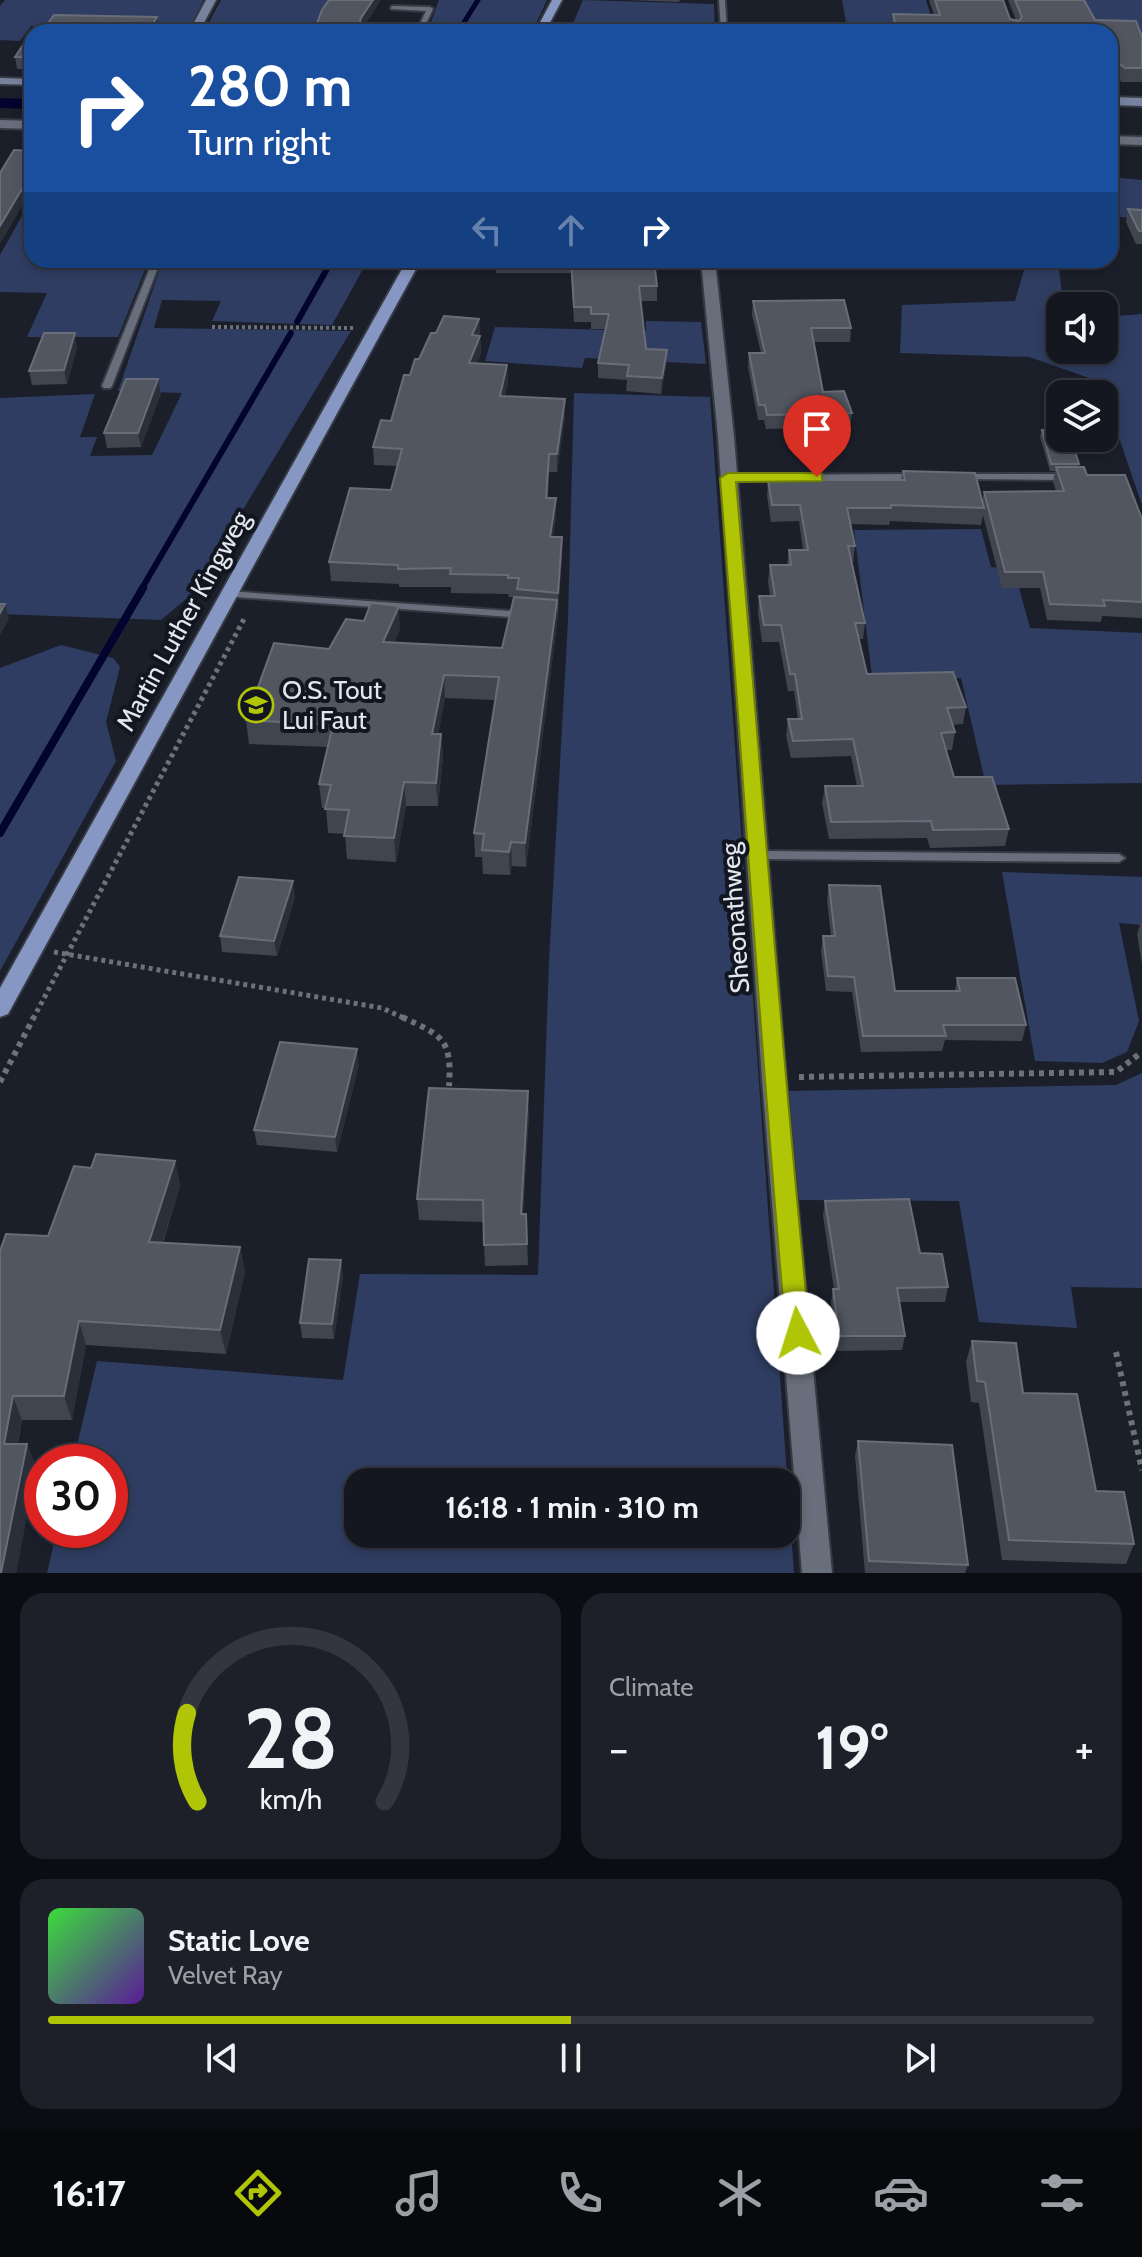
<!DOCTYPE html>
<meta charset="utf-8">
<style>
:root{--surface:#141720;--page:#1d2029;--text:#f1f3f6;--muted:#9d9fa5;--line:#33363e;--accent:#afc506}
body{margin:0;font-family:Cabin,sans-serif;background:var(--page);color:var(--text);height:100vh;display:flex;flex-direction:column;font-size:30px;white-space:nowrap}
*{box-sizing:border-box;margin:0}
p{font-size:26px;color:var(--muted)}
.icon{flex:none;width:44px;height:44px;fill:none;stroke:currentColor;stroke-width:2;stroke-linecap:round;stroke-linejoin:round}
.map{position:relative;height:1573px;overflow:hidden}
.drawer{display:flex;flex-direction:column;gap:20px;padding:20px;background:#0b0d12;flex:1}
.drawer>*{flex:none}
.top-card{position:absolute;left:24px;top:24px;width:1094px;height:244px;border-radius:24px;box-shadow:0 4px 12px #0003,0 0 0 2px var(--line);background:#1a4fa0;color:#fff;overflow:hidden}
.buttons{position:absolute;left:1046px;top:292px;display:grid;gap:16px}
.buttons a{display:grid;place-items:center;width:72px;height:72px;border-radius:16px;background:var(--surface);box-shadow:0 4px 12px #0003,0 0 0 2px var(--line);font-size:40px}
.speed{position:absolute;left:24px;top:1444px;display:flex;gap:16px;font-size:40px;font-weight:700;text-align:center}
.speed>*{display:grid;place-content:center;width:104px;height:104px;border-radius:50%;background:var(--surface);box-shadow:0 4px 12px #0003,0 0 0 2px var(--line);line-height:1}
.speed .limit{border:12px solid #d22;background:#fff;color:#111}
.pin{position:absolute;display:grid;place-items:center;width:68px;height:68px;color:#fff;margin:-82px -34px;border-radius:50% 50% 50% 0;rotate:-45deg;box-shadow:0 0 8px #0007}
.pin .icon{rotate:45deg}
.me{position:absolute;width:88px;margin:-44px;rotate:355deg;stroke-linejoin:round;filter:drop-shadow(0 0 6px #0008)}
.turn{display:flex;align-items:center;gap:28px;height:168px;padding:0 32px;font-size:36px}
.turn .icon{width:104px;height:104px;stroke-width:2.5}
.turn b{display:block;font-size:56px;line-height:68px}
.lanes{display:flex;align-items:center;height:76px;padding:0 32px;background:#0003;justify-content:center;gap:40px;direction:ltr}
.lanes .off{opacity:.35}
.big{font-size:60px;font-weight:700;line-height:1.1}
.drawer .card{flex:1;display:flex;flex-direction:column;justify-content:center;gap:12px;min-width:0;padding:0 28px;border-radius:24px;background:var(--page)}
.drawer .dial{align-items:center;gap:0}
.dial svg{height:208px;overflow:visible;fill:none;stroke:var(--line);stroke-width:7;stroke-linecap:round;text-anchor:middle}
.dial text{fill:var(--text);stroke:none}
.song{display:flex;align-items:center;gap:24px}
.cover{width:96px;height:96px;border-radius:12px;background:linear-gradient(135deg,hsl(120 70% 55%),hsl(270 70% 35%))}
.played{height:8px;border-radius:4px;background:linear-gradient(90deg,var(--accent) 50%,var(--line) 50%)}
.keys{display:flex;justify-content:space-around;direction:ltr}
.heat{display:flex;justify-content:space-between;align-items:center;font-size:44px;direction:ltr}
.drawer .tiles{flex:1;display:grid;gap:20px;grid-template-columns:1fr 1fr}
.card:last-child{grid-column:span 2}
.trip{position:absolute;left:344px;top:1468px;width:456px;height:80px;border-radius:24px;background:var(--surface);box-shadow:0 4px 12px #0003,0 0 0 2px var(--line);font-weight:700;line-height:80px;text-align:center}
.dock{display:flex;height:128px;justify-content:space-around;align-items:center;background:#08090d;color:var(--muted)}
.dock .icon{width:56px;height:56px}
.dock .selected{color:var(--accent)}
.dock b{font-size:36px;color:var(--text)}
.map>svg:first-child{display:block}
.green{fill:#2f3d62;fill-rule:evenodd}
.lines{fill:none;stroke-linecap:round;stroke-linejoin:round}
.stream-far2{stroke:#02042f;stroke-width:5}
.stream-far1{stroke:#02042f;stroke-width:6}
.stream{stroke:#02042f;stroke-width:8}
.canal{fill:#02042f;fill-rule:evenodd}
.lane-casing{stroke:#363a42;stroke-width:4}
.street-casing{stroke:#363a42;stroke-width:4}
.secondary-casing{stroke:#363a42;stroke-width:4}
.primary-casing{stroke:#363a42;stroke-width:4}
.path-far2{stroke:#6d717a;stroke-width:4;stroke-dasharray:3 3;stroke-linecap:butt}
.path-far1{stroke:#6d717a;stroke-width:5;stroke-dasharray:4 4;stroke-linecap:butt}
.path{stroke:#6d717a;stroke-width:6;stroke-dasharray:5 5;stroke-linecap:butt}
.lane{fill:#686e7b;fill-rule:evenodd}
.street{fill:#686e7b;fill-rule:evenodd}
.secondary{fill:#77829e;fill-rule:evenodd}
.primary{fill:#8597c2;fill-rule:evenodd}
.wall{fill:#404550}
.shaded-wall{fill:#2a2f3a}
.building{fill:#525661;stroke:#686d77;stroke-width:2}
.route{fill:#afc506;stroke:#728004;stroke-width:2}
.labels{text-anchor:middle;dominant-baseline:central;stroke-width:8;stroke-linejoin:round;paint-order:stroke}
.street-label{font-size:26px;fill:#e2e6ed;stroke:#121620}
.poi-label{font-size:26px;fill:#e2e6ed;stroke:#121620;text-anchor:start}
</style>
<div class="map">
<svg width="1142" height="1573" viewBox="0 0 1142 1573">
<rect width="100%" height="100%" fill="#1b1f2a"/>
<g class="green">
<path d="M5,0h198l-12,26h-160l-11,15 -20,-1v-34z"/>
<path d="M221,0h109l-19,32h-107z"/>
<path d="M439,0h108l-15,32h-98l-4,-7z"/>
<path d="M583,0l131,4 1,26 -144,-2z"/>
<path d="M842,0h84l8,26h-48l1,6h-155v-5h115z"/>
<path d="M1076,0h66v34l-49,-2z"/>
<path d="M1110,177l32,3v39l-32,-3z"/>
<path d="M32,198v62h117l-31,77h-91l20,-44 -47,-1v-37z"/>
<path d="M163,260h205l-36,65 -120,-4 9,-20 -59,-1 -8,28 197,3 -159,263 -31,26 -161,-6v-216l95,-4 -15,43h17l-7,19 62,-1 30,-62 -64,-2z"/>
<path d="M1018,260h40l5,43 8,3h-11v44h44v-33l38,-3v191l-38,-111h-3l-6,-14 -66,-23 -129,-4 2,-48 113,-4 9,-31z"/>
<path d="M646,321l55,1 5,42 -121,-6 -3,10 -97,-7 10,-34 151,4z"/>
<path d="M574,393l136,4 84,1176h-747l10,-43h53v-68h-37l24,-101 246,19 17,-106 178,1 11,-314 19,-340zM358,1482h428v52h-428z"/>
<path d="M981,529l10,38 23,2 16,59 112,5v150l-156,2 -25,-107 -89,-2 -18,-146z"/>
<path d="M61,645l52,13 7,9 -14,55 10,39 -116,210v-303z"/>
<path d="M1002,872l140,5v48l-23,-2 20,98 -12,31 -25,11 -67,-2z"/>
<path d="M1142,1073v215l-71,-1 6,41 -98,-6 -20,-121 -162,-1 -9,-109 328,-6z"/>
</g>
<g class="lines">
<path class="stream-far2" d="M458,32l20,-32"/>
<g class="stream-far1">
<path d="M297,322l35,-62"/>
<path d="M141,590l150,-257"/>
</g>
<path class="stream" d="M0,833l143,-245"/>
<path class="canal" d="M0,98l32,1v10l-32,-1z"/>
<g class="lane-casing">
<g id="lane">
<path d="M719,0h6l2,32h-6z"/>
<path d="M393,6l37,1 3,2 -11,23h-6l10,-21 -35,-2v-2z"/>
<path d="M153,260h8l-49,126 -2,2h-6l-2,-2z"/>
<path d="M915,474l3,1v4l-190,2 -5,-3 5,-3z"/>
<path d="M962,474h105l5,3 -5,3 -108,-1v-4z"/>
<path d="M227,591l297,21 5,3 -5,3 -301,-22 -1,-2z"/>
<path d="M759,851l360,3 6,4 -6,4 -360,-3 -6,-4z"/>
</g>
</g>
<g class="street-casing">
<g id="street">
<path d="M0,120l32,1v8l-32,-1z"/>
<path d="M1110,136l32,1v8l-32,-1z"/>
<path d="M701,260h14l19,177 52,642 46,494h-30l-40,-494 -44,-642z"/>
</g>
</g>
<g class="secondary-casing">
<g id="secondary">
<path d="M206,0h10l-17,32h-10z"/>
<path d="M0,78l32,1v6l-32,-1z"/>
<path d="M1110,97l32,1v8l-32,-1z"/>
</g>
</g>
<g class="primary-casing">
<g id="primary">
<path d="M552,0h10l-17,32h-10z"/>
<path d="M407,260h14l-413,754 -8,3v-29z"/>
</g>
</g>
<path class="path-far2" d="M212,327l142,1"/>
<g class="path-far1">
<path d="M54,952l328,56 24,11"/>
<path d="M33,1019l212,-402"/>
</g>
<g class="path">
<path d="M402,1017c41,19 50,22 47,69"/>
<path d="M799,1077l317,-5 26,-20"/>
<path d="M0,1082l34,-65"/>
<path d="M1116,1352l26,118"/>
</g>
<use href="#lane" class="lane"/>
<use href="#street" class="street"/>
<use href="#secondary" class="secondary"/>
<use href="#primary" class="primary"/>
</g>
<g class="wall">
<path d="M628,0h52l-1,2z"/>
<path d="M929,0h74l7,19 6,1 -8,-20h76l11,20 47,17v45h-20l-8,-6h-4v-44h-218l-1,-4 2,-14 41,1z"/>
<path d="M54,15l103,2 2,11 -2,4h-125v37h-15l-2,-12 18,-27h10z"/>
<path d="M1128,209l14,1v34h-6l-10,-22z"/>
<path d="M496,260h158l3,26v15h-16l5,48 21,1 -1,16 -5,28 -35,-3 1,-11 -29,-2v-15l8,-34h-15v-7h-17l-3,-49h-75z"/>
<path d="M753,301l98,27 -1,14h-37l10,50 29,21 -2,14 -84,2 -2,-9h-6l-10,-53 1,-14h12l-9,-38z"/>
<path d="M479,319l2,34 -4,10 30,2 1,17 -3,14 60,21 -8,55h-8l-1,26h8v18l-3,21h9v19l-5,67 -31,244 -14,-1 -2,9 -27,-1 -1,-17h-7l-1,-24 22,-133 -51,-2 -7,36h3l2,23 -5,49h-32l-10,56 -49,-3 -2,-25 -17,-1 -2,-25h-4l-3,-24 9,-37 -79,-3 -3,-24 83,-71 71,-20 -6,14 108,5 15,-51h-8l-1,-3 -57,-1v-6h-52v-3l-68,-3 -2,-19 62,-72 6,-24 -23,-1 -1,-18 18,-26 19,-46 9,-16 17,-26z"/>
<path d="M77,347l-10,37 -35,1 -3,-14z"/>
<path d="M158,379l3,14 -20,54 -34,1 -3,-15z"/>
<path d="M1042,430l37,34 -1,3 9,8 55,44v99l-40,-2 -1,6 -54,-2 -7,-32h-38l-19,-73 -2,10 -91,-4 -1,4 -38,-1 4,22 -2,17h-1l13,60 -2,16h-4l8,35 99,33 -3,17 -11,1 3,7 -3,18h-6l8,27 55,52 -4,17 -75,2 -3,-10 -98,1 -7,-36 3,-17h32l-6,-30 -60,2 -5,-22 2,-17h10l-4,-28h-6l-9,-49h-17l-4,-29 1,-17h11l-2,-15 2,-16h17l2,-15h14l-4,-29 -28,1 -4,-26 1,-16h133l2,-9 79,30 2,-9 72,-1 -3,-9 2,-11h-5l-10,-34z"/>
<path d="M829,885l66,106h60l2,-13 69,47 -4,16 -77,-1 -3,11 -81,1 -9,-60 -26,-1 -5,-40 2,-15h8l-4,-36z"/>
<path d="M295,897l-18,59 -55,-4 -2,-16z"/>
<path d="M1142,919v45l-5,-30z"/>
<path d="M359,1064l-22,88 -80,-7 -3,-15z"/>
<path d="M529,1112l-6,102h3l2,51 -43,1 -2,-44 -64,-2 -2,-21z"/>
<path d="M175,1161l5,25 -17,57 77,4 5,25 -19,82 -140,-9 -14,75h-50l-4,24h9l9,23 -20,106 -16,-322 48,-15 43,-68z"/>
<path d="M825,1201l123,86 -3,15h-46l6,34 -3,14 -65,1 -6,-48 2,-14h1l-11,-73z"/>
<path d="M343,1275l-9,64 -32,-1 -2,-15z"/>
<path d="M972,1341l124,150 38,53 -8,20 -124,-4 -23,-157 -8,-1 -5,-40z"/>
<path d="M858,1441l110,124 -3,8h-100l-10,-117z"/>
</g>
<g class="shaded-wall">
<path d="M373,0h8l-20,32h-4l4,-14z"/>
<path d="M157,17l2,11 -2,4h-9z"/>
<path d="M32,172v17l-32,55v-18z"/>
<path d="M479,319l1,17 -8,-1z"/>
<path d="M75,333l2,14 -10,37 -3,-14z"/>
<path d="M480,336l1,17 -11,27 -1,-17z"/>
<path d="M667,350l-1,16 -5,28 1,-16z"/>
<path d="M507,365l1,17 -7,32 -1,-18z"/>
<path d="M158,379l3,14 -20,54 -3,-14z"/>
<path d="M565,399v18l-8,55v-18z"/>
<path d="M556,498v18l-6,40v-19z"/>
<path d="M562,537v19l-4,56v-19z"/>
<path d="M557,600v23l-31,244 -1,-24z"/>
<path d="M5,604l4,15 -9,16v-22z"/>
<path d="M399,606l1,23 -15,36 -2,-23z"/>
<path d="M444,675l1,23 -11,59 -2,-23z"/>
<path d="M441,734l2,23 -5,49 -2,-23z"/>
<path d="M404,782l2,24 -10,56 -2,-24z"/>
<path d="M511,842l1,24 -2,9 -1,-23z"/>
<path d="M293,881l2,16 -18,59 -3,-15z"/>
<path d="M357,1049l2,15 -22,88 -2,-15z"/>
<path d="M528,1091l1,21 -8,124v-22z"/>
<path d="M175,1161l5,25 -25,80 -6,-24z"/>
<path d="M240,1247l5,25 -19,82 -6,-24z"/>
<path d="M341,1260l2,15 -9,64 -2,-15z"/>
<path d="M79,1321l7,24 -14,75 -8,-24z"/>
<path d="M13,1396l9,24 -9,47 -9,-23z"/>
<path d="M27,1444l9,23 -20,106h-15z"/>
</g>
<g class="building">
<path d="M329,0h44l-12,18 -4,14h-43l8,-22z"/>
<path d="M935,0h68l7,19 9,2 3,-4 -7,-17h69l11,20 41,1 6,16v31h-17l-9,-7h-6v-29h-213l-4,-18 47,1z"/>
<path d="M54,15l103,2 -9,15h-116v25h-17l18,-27h10z"/>
<path d="M14,150l18,1v21l-32,54v-53z"/>
<path d="M1128,209l14,1v21h-3z"/>
<path d="M571,260h83l3,26h-18l7,63 21,1 -5,28 -35,-2 2,-11 -31,-2 11,-49h-18v-7h-17z"/>
<path d="M844,300l7,28h-40l12,64 21,-1 8,22 -85,2 -2,-10h-6l-10,-52h16l-12,-52z"/>
<path d="M444,316l35,3 -7,16 8,1 -11,27 38,2 -7,31 65,3 -8,55h-8l-3,44h10l-6,39h12l-4,56 -41,-4 2,-11h-11v-3l-58,-1 1,-6 -53,1v-4l-69,-3 21,-74 41,2 11,-41 -29,-2 8,-27 10,1 13,-46h6l5,-16h4l12,-26h5z"/>
<path d="M44,333h31l-11,37 -35,1z"/>
<path d="M126,379h32l-20,54h-34z"/>
<path d="M1042,430l18,1v7h11l8,26h-28z"/>
<path d="M1056,467h28l3,8h38l17,44v83l-39,-2 2,6 -55,-2 -7,-32h-38l-21,-80 80,-1z"/>
<path d="M903,471l72,2 9,35 -93,-3v3h-44l8,38h-7l17,77h-10l12,51 86,-2 13,35 -19,1 8,24 -14,1 13,44h38l17,52 -76,1 -2,-9 -100,1 -6,-36h38l-10,-47 -60,2 -5,-22h14l-7,-45h-5l-9,-49h-17l-5,-29h16l-5,-31h21l-2,-15h19l-8,-45h-28l-4,-25h137z"/>
<path d="M514,597l43,3 -32,243 -14,-1 -2,10 -27,-2 2,-16 -10,-1 25,-156 -55,-2 -12,59h9l-5,49 -32,-1 -10,56 -50,-2 5,-26 -24,-1 6,-24 -12,-1 14,-59 -87,-5 28,-77 55,6 17,-30 18,2 7,-18 28,3 -16,36 119,6z"/>
<path d="M0,604h5l-5,9z"/>
<path d="M239,877l54,4 -19,60 -54,-5z"/>
<path d="M829,885l51,1 15,105h65l-3,-13h58l11,47h-83l3,11h-83l-9,-59 -26,-1 -5,-40h12z"/>
<path d="M280,1042l77,7 -22,88 -81,-7z"/>
<path d="M429,1088l99,3 -7,123h5l1,30 -43,1 -1,-45 -66,-1z"/>
<path d="M96,1154l79,7 -26,81 91,5 -20,83 -141,-9 -15,75h-51l-9,48h23l-26,129h-1v-322l6,-17 42,2 26,-70 17,2z"/>
<path d="M909,1199l11,54 22,1 6,33 -51,1 8,48h-66l-6,-47h6l-14,-88z"/>
<path d="M309,1259l32,1 -9,64 -32,-1z"/>
<path d="M972,1341l44,2 7,50 54,1 19,97 28,1 10,52 -125,-4 -24,-158 -8,-1z"/>
<path d="M858,1441l94,4 16,120 -99,-4z"/>
</g>
<path class="route" d="M817,473l5,1v7l-86,1c25,284 45,568 74,851l-4,8 -8,3 -9,-3 -3,-8c-26,-285 -43,-570 -66,-855l8,-5z"/>
<defs>
<g id="school-ring" transform="scale(1.8)"><circle r="9.5" fill="#121620" stroke="#afc506" stroke-width="1.5"/><path d="M0-5L7-2L0 1L-7-2ZM-4 1L0 2.5L4 1V4Q0 6-4 4Z" fill="#afc506"/></g>
</defs>
<g fill-rule="evenodd">
<use href="#school-ring" x="256" y="705"/>
</g>
<g class="labels">
<g class="street-label">
<text transform="translate(183 621) rotate(-61)">Martin Luther Kingweg</text>
<text transform="translate(735 918) rotate(-94)">Sheonathweg</text>
</g>
<g class="poi-label">
<text x="282" y="690">O.S. Tout<tspan x="282" dy="30">Lui Faut</tspan></text>
</g>
</g>
</svg>
<div class="buttons">
<a><svg class="icon" aria-label="sound" viewBox="0 0 24 24"><path d="M4 9h4l5-4v14l-5-4H4zM17 9q2 3 0 6"/></svg></a>
<a><svg class="icon" aria-label="layers" viewBox="0 0 24 24"><path d="M12 4l9 5-9 5-9-5zM3 14l9 5 9-5"/></svg></a>
</div>
<div class="speed"><div class="limit">30</div></div>
<div class="pin" style="left:817px;top:477px;background:#d93025"><svg class="icon" aria-label="arrive" viewBox="0 0 24 24"><path d="M6 21V4h12l-3 4 3 4H6"/></svg></div>
<svg class="me" style="left:798px;top:1333px" viewBox="-20 -20 40 40"><circle r="19" fill="#fff"/><path d="M0-13L10 11 0 6-10 11z" fill="#afc506"/></svg>
<div class="trip">16:18 · 1 min · 310 m</div>
<div class="top-card">
<div class="turn"><svg class="icon" aria-label="right" viewBox="0 0 24 24"><path d="M7 20v-9h11M14 6l5 5-5 5"/></svg><div><b>280 m</b>Turn right</div></div>
<div class="lanes"><svg class="icon off" aria-label="left" viewBox="0 0 24 24"><path d="M17 20v-9H6M10 6l-5 5 5 5"/></svg><svg class="icon off" aria-label="ahead" viewBox="0 0 24 24"><path d="M12 20V5M6 11l6-6 6 6"/></svg><svg class="icon" aria-label="right" viewBox="0 0 24 24"><path d="M7 20v-9h11M14 6l5 5-5 5"/></svg></div>
</div>
</div>
<section class="drawer">
<div class="tiles">
<div class="card dial"><svg viewBox="0 0 100 80">
<path d="M14 69A42 42 0 1 1 86 69"/>
<path d="M14 69A42 42 0 0 1 10 35" stroke="#afc506"/>
<text x="50" y="56" font-size="32" font-weight="700">28</text>
<text x="50" y="72" font-size="11">km/h</text>
</svg></div>
<div class="card"><p>Climate</p>
<div class="heat"><a>−</a><b class="big">19°</b><a>+</a></div>
</div>
<div class="card">
<div class="song"><i class="cover"></i><div><b>Static Love</b><p>Velvet Ray</p></div></div>
<div class="played"></div>
<div class="keys"><svg class="icon" aria-label="previous" viewBox="0 0 24 24"><path d="M18 5L8 12l10 7zM5 5v14"/></svg><svg class="icon" aria-label="pause" viewBox="0 0 24 24"><path d="M8 5v14M16 5v14"/></svg><svg class="icon" aria-label="next" viewBox="0 0 24 24"><path d="M6 5l10 7-10 7zM19 5v14"/></svg></div>
</div>
</div>
</section>
<nav class="dock">
<b>16:17</b>
<svg class="icon selected" aria-label="directions" viewBox="0 0 24 24"><path d="M12 3l9 9-9 9-9-9zM9 14v-3h6M13 9l2 2-2 2"/></svg>
<svg class="icon" aria-label="music" viewBox="0 0 24 24"><path d="M9 18V5l10-2v13"/><circle cx="6" cy="18" r="3"/><circle cx="16" cy="16" r="3"/></svg>
<svg class="icon" aria-label="phone" viewBox="0 0 24 24"><path d="M5 4h4l2 5-3 2q2 4 5 5l2-3 5 2v4C11 20 4 13 5 4z"/></svg>
<svg class="icon" aria-label="climate" viewBox="0 0 24 24"><path d="M12 3v18M4 7l16 10M4 17L20 7"/></svg>
<svg class="icon" aria-label="car" viewBox="0 0 24 24"><path d="M5 17H2v-5l4-1 3-4h7l3 4 3 1v5h-3M9 17h6M6 11h13"/><circle cx="7" cy="17" r="2"/><circle cx="17" cy="17" r="2"/></svg>
<svg class="icon" aria-label="filters" viewBox="0 0 24 24"><path d="M4 7h16M4 17h16"/><circle cx="9" cy="7" r="2"/><circle cx="15" cy="17" r="2"/></svg>
</nav>
